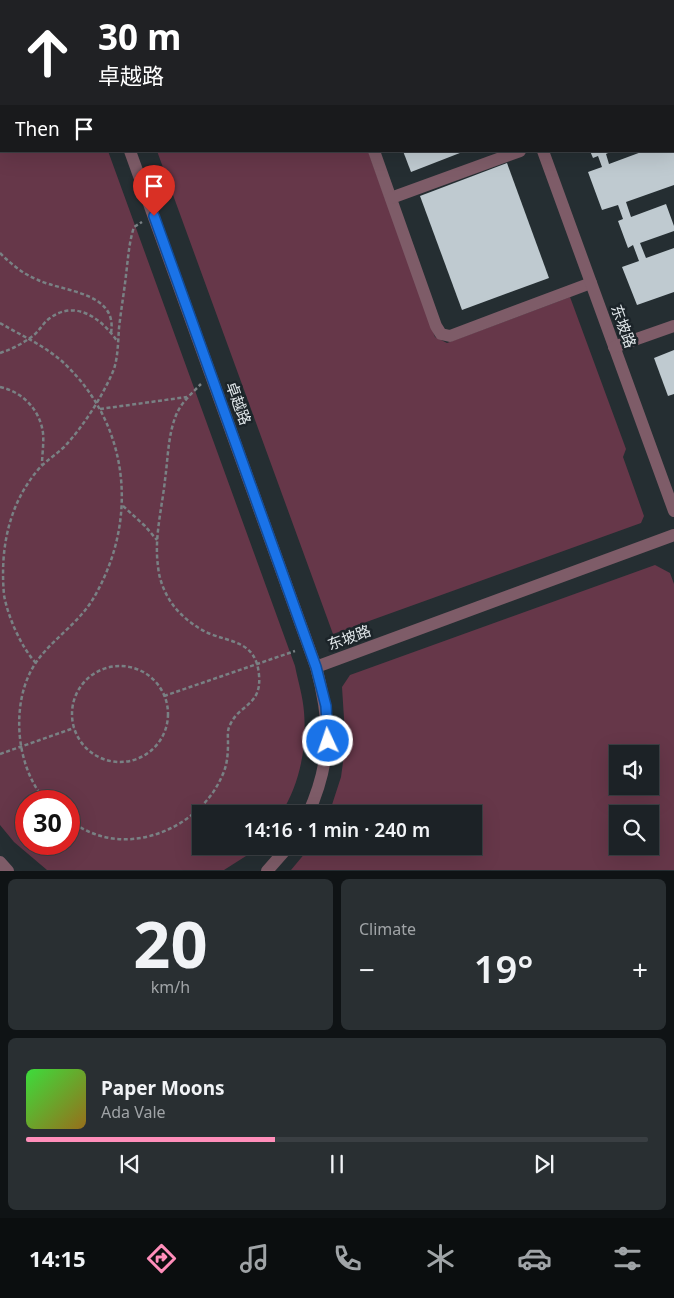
<!DOCTYPE html>
<meta charset="utf-8">
<style>
:root{--surface:#1c2226;--page:#292f32;--text:#f1f3f6;--muted:#a0a4a7;--line:#3a3f43;--accent:#ff8eba}
body{margin:0;font-family:"Noto Sans","Noto Sans SC",sans-serif;background:var(--page);color:var(--text);height:100vh;display:flex;flex-direction:column;font-size:19px;white-space:nowrap}
*{box-sizing:border-box;margin:0}
p{font-size:16px;color:var(--muted)}
.icon{flex:none;width:28px;height:28px;fill:none;stroke:currentColor;stroke-width:2;stroke-linecap:round;stroke-linejoin:round}
.map{position:relative;height:871px;overflow:hidden}
.panel{display:flex;flex-direction:column;gap:8px;padding:8px;background:#0f1315;flex:1}
.panel>*{flex:none}
.top-card{position:absolute;left:0px;top:0px;width:675px;height:152px;box-shadow:0 5px 20px #0002,0 0 0 1px var(--line);background:#202124;color:#fff;overflow:hidden}
.fabs{position:absolute;left:609px;top:745px;display:grid;gap:10px}
.fabs a{display:grid;place-items:center;width:50px;height:50px;border-radius:0px;background:var(--surface);box-shadow:0 5px 20px #0002,0 0 0 1px var(--line);font-size:25px}
.speed{position:absolute;left:15px;top:790px;display:flex;gap:10px;font-size:25px;font-weight:700;text-align:center}
.speed>*{display:grid;place-content:center;width:65px;height:65px;border-radius:50%;background:var(--surface);box-shadow:0 5px 20px #0002,0 0 0 1px var(--line);line-height:1}
.speed .limit{border:8px solid #d22;background:#fff;color:#111}
.pin{position:absolute;display:grid;place-items:center;width:42px;height:42px;color:#fff;margin:-51px -21px;border-radius:50% 50% 50% 0;rotate:-45deg;box-shadow:0 0 5px #0007}
.pin .icon{rotate:45deg}
.me{position:absolute;width:55px;margin:-28px;rotate:357deg;stroke-linejoin:round;filter:drop-shadow(0 0 4px #0008)}
.turn{display:flex;align-items:center;gap:18px;height:105px;padding:0 15px;font-size:22px}
.turn .icon{width:65px;height:65px;stroke-width:2.5}
.turn b{display:block;font-size:35px;line-height:42px}
.then{display:flex;align-items:center;height:48px;padding:0 15px;background:#0003;gap:10px;font-size:19px}
.big{font-size:38px;font-weight:600;line-height:1.1}
.panel .tile{flex:1;display:flex;flex-direction:column;justify-content:center;gap:8px;min-width:0;padding:0 18px;border-radius:8px;background:var(--page)}
.panel .dial{align-items:center;gap:0}
.dial b{font-size:65px;line-height:1}
.song{display:flex;align-items:center;gap:15px}
.cover{width:60px;height:60px;border-radius:8px;background:linear-gradient(135deg,hsl(120 70% 55%),hsl(40 70% 35%))}
.played{height:5px;border-radius:2px;background:linear-gradient(90deg,var(--accent) 40%,var(--line) 40%)}
.keys{display:flex;justify-content:space-around;direction:ltr}
.heat{display:flex;justify-content:space-between;align-items:center;font-size:28px;direction:ltr}
.panel .tiles{flex:1;display:grid;gap:8px;grid-template-columns:1fr 1fr}
.tile:last-child{grid-column:span 2}
.trip{position:absolute;left:192px;top:805px;width:290px;height:50px;border-radius:0px;background:var(--surface);box-shadow:0 5px 20px #0002,0 0 0 1px var(--line);font-weight:600;line-height:50px;text-align:center}
.tab-bar{display:flex;height:80px;justify-content:space-around;align-items:center;background:#0b0e0f;color:var(--muted)}
.tab-bar .icon{width:35px;height:35px}
.tab-bar .active{color:var(--accent)}
.tab-bar b{font-size:22px;color:var(--text)}
.map>svg:first-child{display:block}
.green{fill:#663749;fill-rule:evenodd}
.building{fill:#bfcad0}
.lines{fill:none;stroke-linecap:round;stroke-linejoin:round}
.path{stroke:#798184;stroke-width:2.5;stroke-dasharray:4 2.5;stroke-linecap:butt}
.minor{stroke:#7e5c68;stroke-width:12}
.route-casing{stroke:#114b97;stroke-width:12}
.route{stroke:#1a73e8;stroke-width:9}
.labels{text-anchor:middle;dominant-baseline:central;stroke-width:5;stroke-linejoin:round;paint-order:stroke}
.street-label{font-size:15px;fill:#e1e7ea;stroke:#1c2429}
</style>
<div class="map">
<svg width="674" height="871" viewBox="0 0 674 871">
<rect width="100%" height="100%" fill="#252e32"/>
<g class="green">
<path d="M0,73h1v78h107l187,515c3,15 8,31 9,46 3,35 -4,71 -23,102h-80v32h55l-10,10 -22,14h-177l-33,-28 -14,-17zM69,801v43h-43v-43z"/>
<path d="M157,151h211l67,186 12,6 123,-46 56,152 -3,8 21,59 -3,7 -308,111z"/>
<path d="M655,565l15,8 4,11v286h-383l20,-24h163v-32h-145l12,-37 3,-22 1,-21 -3,-47 8,-12zM618,754h32v32h-32zM618,814h32v32h-32z"/>
</g>
<g class="building">
<path d="M403,151h62l-54,21z"/>
<path d="M590,151h22l-6,3 3,10 35,-13h30v34l-48,17 5,15 35,-13 8,22v5l-34,12 6,15 28,-10v44l-37,13 -15,-38 17,-6 -6,-16 -5,3 -10,-27 5,-2 -5,-14 -16,5 -14,-38 14,-5 -4,-11 -5,2z"/>
<path d="M507,163l42,115 -87,32 -42,-114z"/>
<path d="M674,350v44l-6,2 -14,-38z"/>
</g>
<g class="lines">
<g class="path">
<path d="M0,69h1"/>
<path d="M0,253c11,11 23,21 38,27 26,12 80,12 73,53"/>
<path d="M0,323c22,13 48,24 67,43 64,63 71,157 26,233 -13,22 -37,38 -53,58 -31,38 -26,109 6,144"/>
<path d="M0,353c12,-4 24,-10 34,-18 6,-5 9,-12 16,-17 26,-19 52,1 67,23"/>
<path d="M0,387c23,5 40,23 43,46 1,11 -1,22 -1,32"/>
<path d="M100,409l87,-12"/>
<path d="M123,506l22,20 12,14"/>
<path d="M36,663c-15,-16 -28,-46 -32,-68 -4,-45 4,-89 33,-124 8,-10 19,-16 28,-25 18,-19 39,-52 49,-77 4,-13 4,-27 5,-41 2,-18 5,-35 7,-53 2,-16 3,-33 8,-48l8,-5"/>
<circle cx="120" cy="714" r="48"/>
<path d="M164,696l131,-45"/>
<path d="M0,754l74,-26"/>
<path d="M69,821c7,4 15,9 23,12 49,20 110,-10 130,-57 5,-10 6,-21 6,-33 0,-6 -1,-13 2,-18 9,-21 32,-19 29,-50 -3,-34 -27,-32 -51,-42 -13,-6 -27,-17 -35,-28 -8,-11 -14,-25 -15,-39 -4,-28 4,-58 7,-86 3,-22 3,-47 12,-67 5,-11 15,-20 24,-29"/>
</g>
<g class="minor">
<path d="M76,0v1"/>
<path d="M320,0v1"/>
<path d="M488,0v1"/>
<path d="M0,1l3,-1"/>
<path d="M49,1l4,-1"/>
<path d="M0,19h1"/>
<path d="M130,151l186,516c15,55 16,94 -8,147"/>
<path d="M374,151l62,175 5,8 9,2 141,-53"/>
<path d="M543,151l131,360"/>
<path d="M391,198l129,-47"/>
<path d="M614,347l60,-21"/>
<path d="M316,667l358,-132"/>
<path d="M0,862l8,9"/>
<path d="M267,871l22,-25"/>
</g>
</g>
<g class="lines">
<g class="route-casing">
<path id="route" d="M154,216l162,451 10,39 2,35"/>
</g>
<use href="#route" class="route"/>
</g>
<g class="labels">
<g class="street-label">
<text transform="translate(624 326) rotate(70)">东坡路</text>
<text transform="translate(239 403) rotate(70)">卓越路</text>
<text transform="translate(349 637) rotate(-20)">东坡路</text>
</g>
</g>
</svg>
<div class="fabs">
<a><svg class="icon" aria-label="sound" viewBox="0 0 24 24"><path d="M4 9h4l5-4v14l-5-4H4zM17 9q2 3 0 6"/></svg></a>
<a><svg class="icon" aria-label="search" viewBox="0 0 24 24"><circle cx="10" cy="10" r="6"/><path d="M15 15l6 6"/></svg></a>
</div>
<div class="speed"><div class="limit">30</div></div>
<div class="pin" style="left:154px;top:216px;background:#d93025"><svg class="icon" aria-label="arrive" viewBox="0 0 24 24"><path d="M6 21V4h12l-3 4 3 4H6"/></svg></div>
<svg class="me" style="left:328px;top:741px" viewBox="-20 -20 40 40"><circle r="17" fill="#1a73e8" stroke="#fff" stroke-width="3"/><path d="M0-11L8 9 0 5-8 9z" fill="#fff"/></svg>
<div class="trip">14:16 · 1 min · 240 m</div>
<div class="top-card">
<div class="turn"><svg class="icon" aria-label="ahead" viewBox="0 0 24 24"><path d="M12 20V5M6 11l6-6 6 6"/></svg><div><b>30 m</b>卓越路</div></div>
<div class="then">Then<svg class="icon" aria-label="arrive" viewBox="0 0 24 24"><path d="M6 21V4h12l-3 4 3 4H6"/></svg></div>
</div>
</div>
<section class="panel">
<div class="tiles">
<div class="tile dial"><b>20</b><p>km/h</p></div>
<div class="tile"><p>Climate</p>
<div class="heat"><a>−</a><b class="big">19°</b><a>+</a></div>
</div>
<div class="tile">
<div class="song"><i class="cover"></i><div><b>Paper Moons</b><p>Ada Vale</p></div></div>
<div class="played"></div>
<div class="keys"><svg class="icon" aria-label="previous" viewBox="0 0 24 24"><path d="M18 5L8 12l10 7zM5 5v14"/></svg><svg class="icon" aria-label="pause" viewBox="0 0 24 24"><path d="M8 5v14M16 5v14"/></svg><svg class="icon" aria-label="next" viewBox="0 0 24 24"><path d="M6 5l10 7-10 7zM19 5v14"/></svg></div>
</div>
</div>
</section>
<nav class="tab-bar">
<b>14:15</b>
<svg class="icon active" aria-label="directions" viewBox="0 0 24 24"><path d="M12 3l9 9-9 9-9-9zM9 14v-3h6M13 9l2 2-2 2"/></svg>
<svg class="icon" aria-label="music" viewBox="0 0 24 24"><path d="M9 18V5l10-2v13"/><circle cx="6" cy="18" r="3"/><circle cx="16" cy="16" r="3"/></svg>
<svg class="icon" aria-label="phone" viewBox="0 0 24 24"><path d="M5 4h4l2 5-3 2q2 4 5 5l2-3 5 2v4C11 20 4 13 5 4z"/></svg>
<svg class="icon" aria-label="climate" viewBox="0 0 24 24"><path d="M12 3v18M4 7l16 10M4 17L20 7"/></svg>
<svg class="icon" aria-label="car" viewBox="0 0 24 24"><path d="M5 17H2v-5l4-1 3-4h7l3 4 3 1v5h-3M9 17h6M6 11h13"/><circle cx="7" cy="17" r="2"/><circle cx="17" cy="17" r="2"/></svg>
<svg class="icon" aria-label="filters" viewBox="0 0 24 24"><path d="M4 7h16M4 17h16"/><circle cx="9" cy="7" r="2"/><circle cx="15" cy="17" r="2"/></svg>
</nav>
